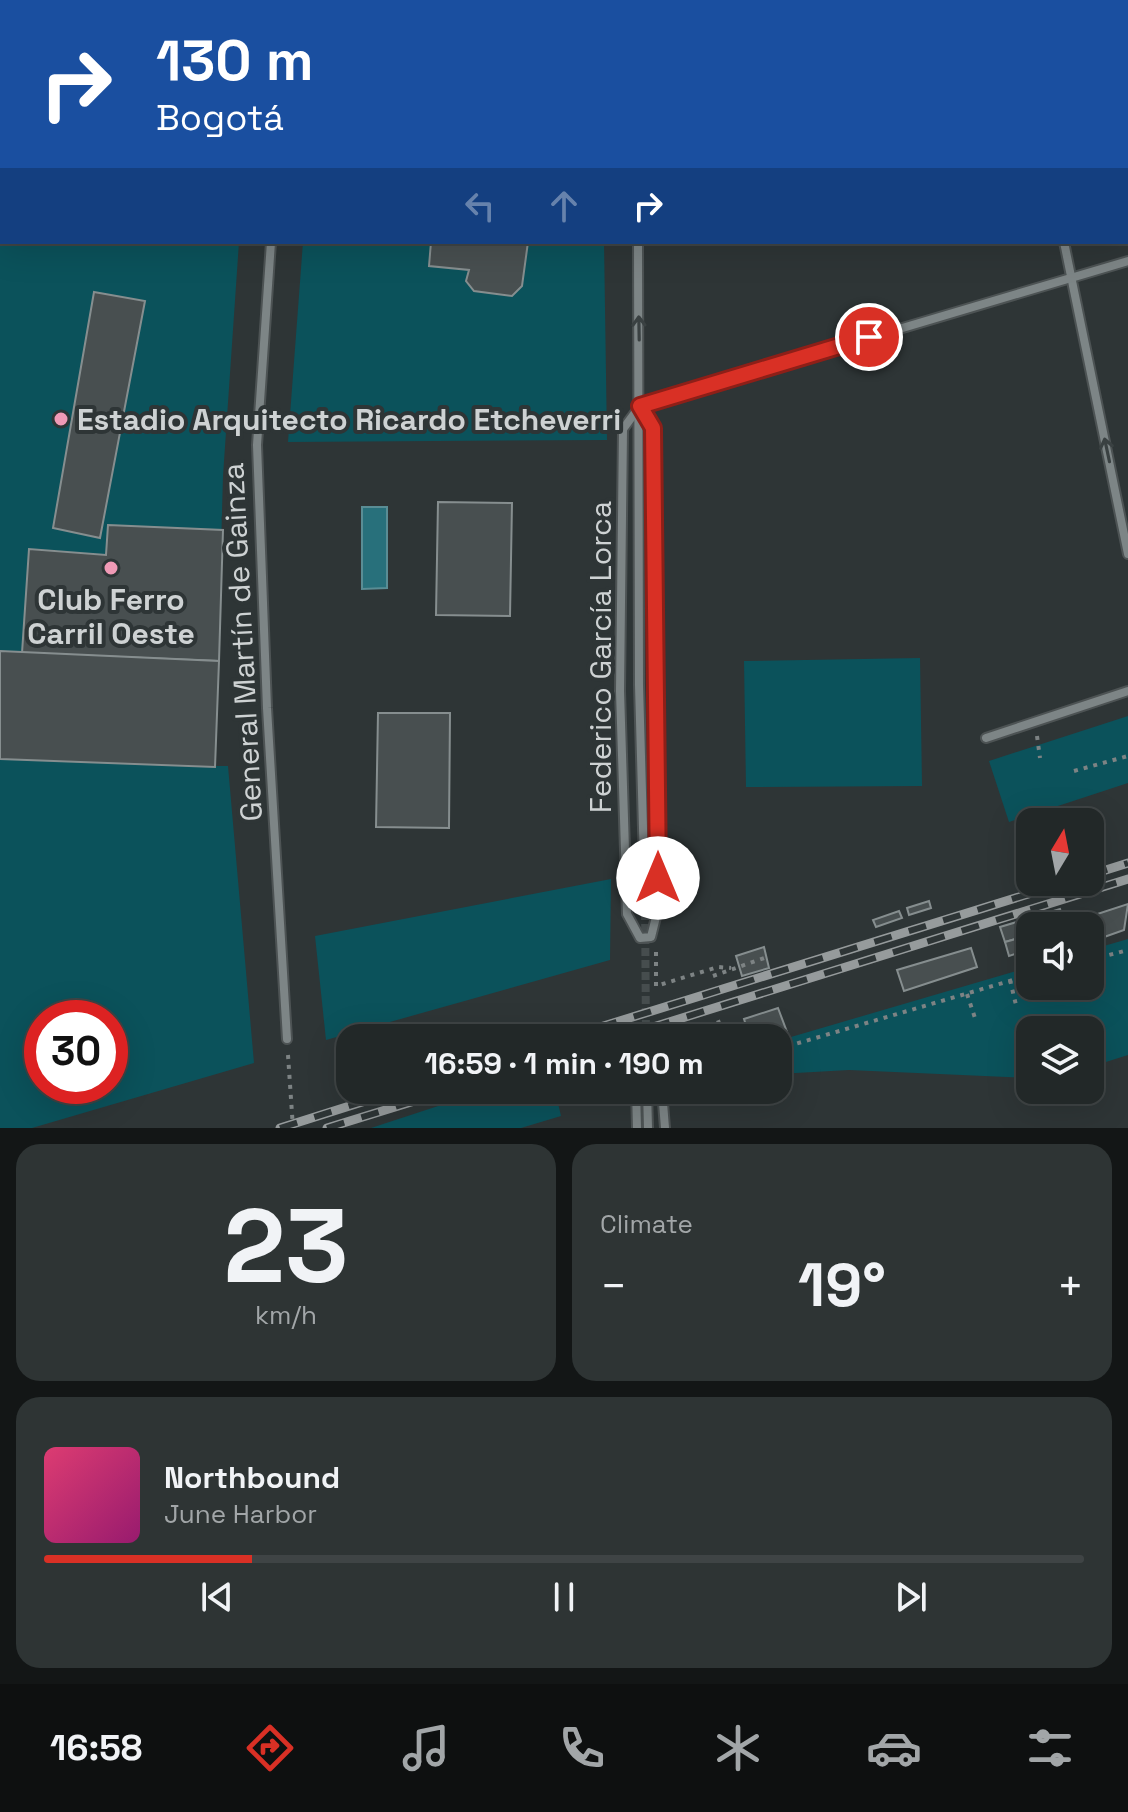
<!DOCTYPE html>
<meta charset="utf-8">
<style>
:root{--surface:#222828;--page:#2e3434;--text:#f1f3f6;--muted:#a2a6a8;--line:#3f4445;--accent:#d93025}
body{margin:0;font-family:"Space Grotesk",sans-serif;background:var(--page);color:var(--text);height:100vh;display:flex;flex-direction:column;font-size:30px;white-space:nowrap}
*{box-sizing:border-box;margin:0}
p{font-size:26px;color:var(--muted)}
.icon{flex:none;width:44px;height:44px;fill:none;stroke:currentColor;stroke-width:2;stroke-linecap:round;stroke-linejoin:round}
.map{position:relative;height:1128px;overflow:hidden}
.details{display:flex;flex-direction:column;gap:16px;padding:16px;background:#131616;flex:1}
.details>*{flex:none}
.guide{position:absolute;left:0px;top:0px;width:1128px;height:244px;box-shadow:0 8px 32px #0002,0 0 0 2px var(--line);background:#1a4fa0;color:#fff;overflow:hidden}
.needle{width:52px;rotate:10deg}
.controls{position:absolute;left:1016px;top:808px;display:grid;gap:16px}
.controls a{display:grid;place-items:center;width:88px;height:88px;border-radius:16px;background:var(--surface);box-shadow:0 8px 32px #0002,0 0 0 2px var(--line);font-size:40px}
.speed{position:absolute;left:24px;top:1000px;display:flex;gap:16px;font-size:40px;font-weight:700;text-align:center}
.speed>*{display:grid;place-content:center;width:104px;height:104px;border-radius:50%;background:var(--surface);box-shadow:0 8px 32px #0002,0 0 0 2px var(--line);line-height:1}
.speed .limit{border:12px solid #d22;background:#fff;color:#111}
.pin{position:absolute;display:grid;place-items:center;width:68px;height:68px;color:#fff;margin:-34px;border:4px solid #fff;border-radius:50%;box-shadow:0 2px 8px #0007}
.me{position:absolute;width:88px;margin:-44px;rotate:0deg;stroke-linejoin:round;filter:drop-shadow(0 0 6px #0008)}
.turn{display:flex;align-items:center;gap:28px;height:168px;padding:0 24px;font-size:36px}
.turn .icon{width:104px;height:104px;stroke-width:2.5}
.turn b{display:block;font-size:56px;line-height:68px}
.lanes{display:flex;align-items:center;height:76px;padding:0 24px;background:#0003;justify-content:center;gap:40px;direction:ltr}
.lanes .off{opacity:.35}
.big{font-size:60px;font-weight:700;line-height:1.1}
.details .card{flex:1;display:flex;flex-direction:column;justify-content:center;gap:12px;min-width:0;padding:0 28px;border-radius:24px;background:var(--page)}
.details .dial{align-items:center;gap:0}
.dial b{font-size:104px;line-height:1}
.song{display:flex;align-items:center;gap:24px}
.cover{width:96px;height:96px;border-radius:12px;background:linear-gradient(135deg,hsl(340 70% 55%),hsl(320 70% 35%))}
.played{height:8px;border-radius:4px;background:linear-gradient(90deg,var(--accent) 20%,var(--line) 20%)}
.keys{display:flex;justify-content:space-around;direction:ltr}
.heat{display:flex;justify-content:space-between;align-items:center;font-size:44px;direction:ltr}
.details .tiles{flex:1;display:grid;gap:16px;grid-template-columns:1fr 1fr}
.card:last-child{grid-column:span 2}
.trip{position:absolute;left:336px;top:1024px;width:456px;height:80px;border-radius:24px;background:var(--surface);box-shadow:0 8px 32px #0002,0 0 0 2px var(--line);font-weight:700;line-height:80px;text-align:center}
.dock{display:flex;height:128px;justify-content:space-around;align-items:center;background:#0e1010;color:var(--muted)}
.dock .icon{width:56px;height:56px}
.dock .on{color:var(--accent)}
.dock b{font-size:36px;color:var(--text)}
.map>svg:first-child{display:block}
.green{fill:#0b525b;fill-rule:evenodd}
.water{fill:#28707b;stroke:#5a8d95;stroke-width:2}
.building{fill:#484f50;stroke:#868e8f;stroke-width:2}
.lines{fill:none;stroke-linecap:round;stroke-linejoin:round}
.minor-tunnel{stroke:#464d4e;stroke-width:8;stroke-dasharray:8 4;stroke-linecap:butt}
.minor-casing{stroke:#4d5354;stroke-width:12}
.tertiary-casing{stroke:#4d5354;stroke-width:18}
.path{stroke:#7d8384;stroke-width:4;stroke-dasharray:4 6;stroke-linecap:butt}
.minor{stroke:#7d8586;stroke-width:8}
.tertiary{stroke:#7d8586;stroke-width:14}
.rail-casing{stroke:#969b9c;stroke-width:9}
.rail{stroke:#2e3536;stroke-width:6;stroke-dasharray:18;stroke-linecap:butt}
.oneway{stroke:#3a4142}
.route-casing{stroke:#8d1f18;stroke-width:20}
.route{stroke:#d93025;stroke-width:14}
.poi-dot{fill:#f09ab6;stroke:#2e3536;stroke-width:3}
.labels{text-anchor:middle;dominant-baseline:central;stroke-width:8;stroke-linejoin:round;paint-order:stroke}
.poi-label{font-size:30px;font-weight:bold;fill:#ced2d3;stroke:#2e3536;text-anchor:start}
.street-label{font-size:30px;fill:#ced2d3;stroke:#2e3536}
</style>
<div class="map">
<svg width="1128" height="1128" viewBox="0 0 1128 1128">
<rect width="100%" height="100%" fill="#2e3536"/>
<g class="green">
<path d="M0,173l2,69h237l-16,234 -8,290h13l26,297 -222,65h-32zM42,1018h68v68h-68z"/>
<path d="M303,242h301l3,198 -319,2z"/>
<path d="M920,658l2,128 -176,1 -2,-126z"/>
<path d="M1128,716v67l-119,39 -20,-61z"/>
<path d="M611,879l-1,81 -284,80 -11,-104z"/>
<path d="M1128,939v116l-38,12v-37h-60v48l-181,-8 -71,4v-36h-10l19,-6 4,5 239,-70v19h60v-36z"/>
<path d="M487,1090h68l6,26 -40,12h-150z"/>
</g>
<path class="water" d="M362,507h25v81l-25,1z"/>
<g class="building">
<path d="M431,242h97l-6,44 -10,10 -38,-5 -8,-10 3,-11 -40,-4z"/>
<path d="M94,292l51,9 -45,237 -47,-10z"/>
<path d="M438,502l74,1 -2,113 -74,-1z"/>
<path d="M108,525l115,5 -4,131 -197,-8 7,-104 77,6z"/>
<path d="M0,651l219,10 -4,106 -215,-8z"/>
<path d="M378,713h72l-1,115 -73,-1z"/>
<path d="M929,901l2,7 -22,7 -2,-7z"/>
<path d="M1128,904l-4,26 -34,12v-16h-16l-1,-4z"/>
<path d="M1060,909l5,16 -35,1v9l-25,7 -5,-15z"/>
<path d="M899,911l3,7 -26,9 -3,-7z"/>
<path d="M1030,935v14l-21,7 -4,-14z"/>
<path d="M764,947l5,21 -27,8 -6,-20z"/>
<path d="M971,948l6,19 -73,24 -7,-21z"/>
<path d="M778,1008l9,24 -37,6 -6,-19z"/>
</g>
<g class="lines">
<path class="minor-tunnel" d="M645,900l1,138"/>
<g class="minor-casing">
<g id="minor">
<path d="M636,0v2"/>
<path d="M1021,0v2"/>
<path d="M288,2v-2"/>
<path d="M271,242l-14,203 10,263 20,331"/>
<path d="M638,242l1,443 6,215"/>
<path d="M1064,242l64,312"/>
<path d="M640,406l13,22 5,481 -7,28 -11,1 -13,-24 -7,-223 3,-262z"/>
<path d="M640,406l488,-145"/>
<path d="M986,738l142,-47"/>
<path d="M636,1090l1,38"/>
<path d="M647,1090l1,38"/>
<path d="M662,1090l3,38"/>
</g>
</g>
<g class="tertiary-casing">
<g id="tertiary">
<path d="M310,2l20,-2"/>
<path d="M0,24h2"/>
</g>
</g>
<g class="path">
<path d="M1037,736l3,22"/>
<path d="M1074,771l54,-15"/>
<path d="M656,952v34l62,-19 13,1"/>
<path d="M1090,960l38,-10"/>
<path d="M713,976l54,-19"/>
<path d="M1010,980l6,25"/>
<path d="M967,994l8,24"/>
<path d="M679,1036l43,-15 3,10"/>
<path d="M702,1038l44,-12"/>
<path d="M727,1038l9,-3 1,3"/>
<path d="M778,1049l252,-74"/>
<path d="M288,1055l5,73"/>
</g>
<use href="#minor" class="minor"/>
<use href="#tertiary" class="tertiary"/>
<g class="rail-casing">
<g id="rail">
<path d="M1090,875l38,-12"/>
<path d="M565,1038l502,-156"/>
<path d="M618,1038l510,-159"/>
<path d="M280,1128l120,-38"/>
<path d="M327,1128l123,-38"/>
</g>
</g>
<use href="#rail" class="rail"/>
</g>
<defs><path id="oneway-shaft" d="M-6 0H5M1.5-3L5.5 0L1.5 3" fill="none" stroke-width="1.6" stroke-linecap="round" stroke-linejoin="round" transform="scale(2)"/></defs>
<g class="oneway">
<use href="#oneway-shaft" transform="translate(639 328) rotate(-91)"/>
<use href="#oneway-shaft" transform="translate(1107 450) rotate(-102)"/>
</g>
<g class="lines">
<g class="route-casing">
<path id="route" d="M658,878l-5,-450 -13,-22 229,-69"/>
</g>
<use href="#route" class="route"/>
</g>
<g class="poi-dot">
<circle cx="61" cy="419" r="8"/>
<circle cx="111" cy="568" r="8"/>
</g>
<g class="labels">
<g class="poi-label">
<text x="77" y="419">Estadio Arquitecto Ricardo Etcheverri</text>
<text x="111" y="599" text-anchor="middle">Club Ferro<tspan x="111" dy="34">Carril Oeste</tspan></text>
</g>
<g class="street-label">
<text transform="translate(242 642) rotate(-93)">General Martín de Gainza</text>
<text transform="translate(600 657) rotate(-90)">Federico García Lorca</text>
</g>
</g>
</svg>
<div class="controls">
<a><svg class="needle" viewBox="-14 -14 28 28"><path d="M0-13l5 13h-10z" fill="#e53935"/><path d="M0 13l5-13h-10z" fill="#a2a6a8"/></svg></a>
<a><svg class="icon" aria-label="sound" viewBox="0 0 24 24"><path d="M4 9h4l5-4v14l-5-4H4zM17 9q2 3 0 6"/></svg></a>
<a><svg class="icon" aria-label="layers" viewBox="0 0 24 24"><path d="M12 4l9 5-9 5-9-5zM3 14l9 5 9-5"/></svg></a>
</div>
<div class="speed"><div class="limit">30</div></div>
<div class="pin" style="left:869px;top:337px;background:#d93025"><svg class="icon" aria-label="arrive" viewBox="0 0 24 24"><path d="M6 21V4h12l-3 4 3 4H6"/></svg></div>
<svg class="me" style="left:658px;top:878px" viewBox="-20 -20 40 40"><circle r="19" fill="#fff"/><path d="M0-13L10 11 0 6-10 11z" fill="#d93025"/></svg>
<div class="trip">16:59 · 1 min · 190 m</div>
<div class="guide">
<div class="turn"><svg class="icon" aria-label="right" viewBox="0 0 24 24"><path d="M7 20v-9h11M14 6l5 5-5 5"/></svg><div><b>130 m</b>Bogotá</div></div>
<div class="lanes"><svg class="icon off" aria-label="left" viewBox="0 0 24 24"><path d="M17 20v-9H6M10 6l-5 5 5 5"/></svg><svg class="icon off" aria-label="ahead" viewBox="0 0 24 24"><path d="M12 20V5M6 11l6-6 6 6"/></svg><svg class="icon" aria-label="right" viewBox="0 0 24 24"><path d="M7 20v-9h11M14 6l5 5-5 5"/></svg></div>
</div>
</div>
<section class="details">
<div class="tiles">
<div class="card dial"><b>23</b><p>km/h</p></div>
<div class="card"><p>Climate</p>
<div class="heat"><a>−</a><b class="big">19°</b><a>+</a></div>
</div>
<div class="card">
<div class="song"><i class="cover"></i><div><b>Northbound</b><p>June Harbor</p></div></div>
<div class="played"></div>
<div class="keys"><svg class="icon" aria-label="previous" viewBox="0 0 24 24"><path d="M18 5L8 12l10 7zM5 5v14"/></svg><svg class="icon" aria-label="pause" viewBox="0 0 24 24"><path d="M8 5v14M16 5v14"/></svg><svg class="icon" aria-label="next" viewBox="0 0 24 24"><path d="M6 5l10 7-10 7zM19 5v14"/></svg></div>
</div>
</div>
</section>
<nav class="dock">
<b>16:58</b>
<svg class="icon on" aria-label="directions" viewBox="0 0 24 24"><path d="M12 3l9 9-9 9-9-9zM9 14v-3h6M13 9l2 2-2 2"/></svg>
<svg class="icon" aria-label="music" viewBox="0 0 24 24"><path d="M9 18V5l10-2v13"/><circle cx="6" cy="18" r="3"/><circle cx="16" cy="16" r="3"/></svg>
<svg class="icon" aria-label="phone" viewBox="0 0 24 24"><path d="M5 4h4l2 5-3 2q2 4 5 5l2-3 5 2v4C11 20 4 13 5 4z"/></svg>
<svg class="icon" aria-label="climate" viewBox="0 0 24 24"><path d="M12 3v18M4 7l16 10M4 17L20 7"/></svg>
<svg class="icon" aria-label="car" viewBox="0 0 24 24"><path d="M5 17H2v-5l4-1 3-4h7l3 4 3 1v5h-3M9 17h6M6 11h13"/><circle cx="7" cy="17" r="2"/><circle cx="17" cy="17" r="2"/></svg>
<svg class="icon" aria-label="filters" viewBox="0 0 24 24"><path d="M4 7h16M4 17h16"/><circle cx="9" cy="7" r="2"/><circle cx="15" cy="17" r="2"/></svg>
</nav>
